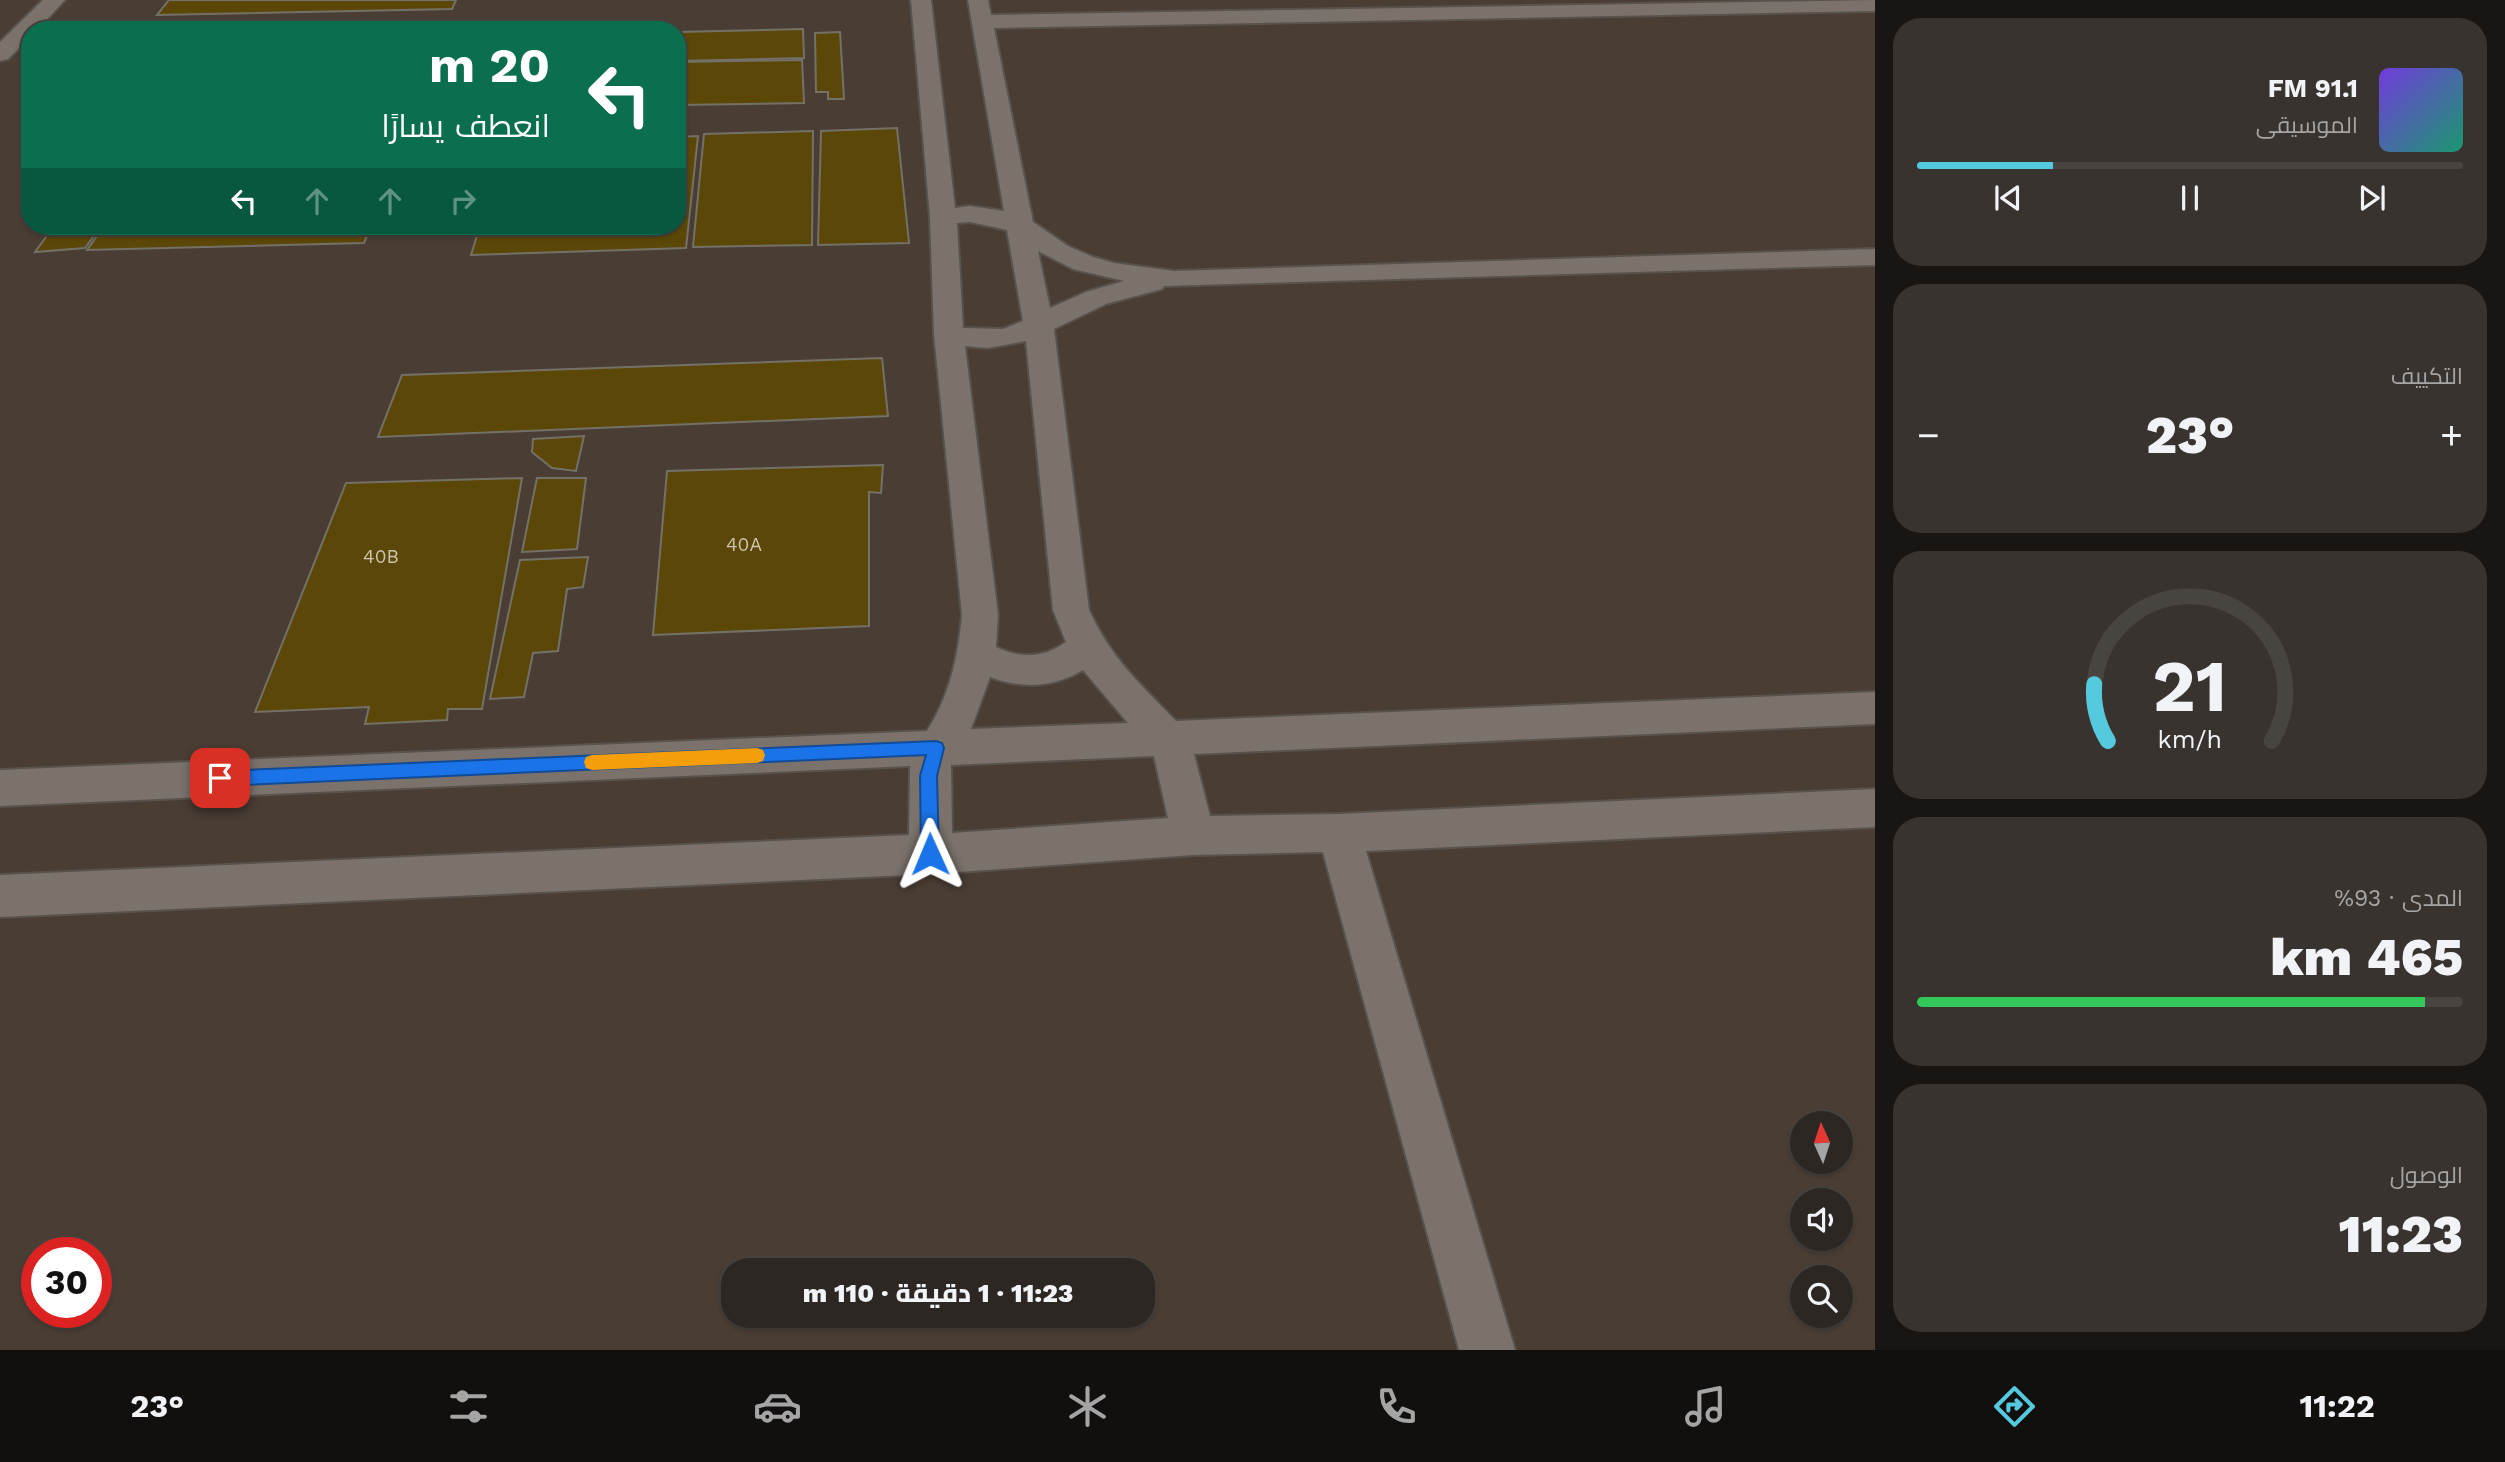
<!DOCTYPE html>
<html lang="ar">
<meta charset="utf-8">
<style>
:root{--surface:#2c2722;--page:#38332f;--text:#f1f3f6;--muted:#a6a5a5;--line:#484440;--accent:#55cadf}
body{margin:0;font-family:"Work Sans",Cairo,sans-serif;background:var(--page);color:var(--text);direction:rtl;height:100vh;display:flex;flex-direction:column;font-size:26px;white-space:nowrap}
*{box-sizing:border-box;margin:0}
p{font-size:23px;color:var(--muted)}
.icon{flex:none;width:38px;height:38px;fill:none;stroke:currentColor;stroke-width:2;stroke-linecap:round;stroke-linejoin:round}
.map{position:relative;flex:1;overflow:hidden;direction:ltr}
.drawer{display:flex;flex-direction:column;gap:18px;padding:18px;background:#181513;width:630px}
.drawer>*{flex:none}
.top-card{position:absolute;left:21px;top:21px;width:665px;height:214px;border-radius:28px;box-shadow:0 2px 5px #0004,0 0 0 2px var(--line);direction:rtl;background:#0b6e4f;color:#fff;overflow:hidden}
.needle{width:46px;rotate:357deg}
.fabs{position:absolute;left:1790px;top:1111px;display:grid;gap:14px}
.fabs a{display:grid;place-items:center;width:63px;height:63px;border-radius:50%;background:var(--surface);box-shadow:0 2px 5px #0004,0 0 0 2px var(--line);font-size:35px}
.speed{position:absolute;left:21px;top:1237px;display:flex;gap:14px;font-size:35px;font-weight:700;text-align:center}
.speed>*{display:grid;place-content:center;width:91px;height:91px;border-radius:50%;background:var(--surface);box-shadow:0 2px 5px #0004,0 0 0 2px var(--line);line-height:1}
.speed .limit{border:10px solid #d22;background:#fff;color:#111}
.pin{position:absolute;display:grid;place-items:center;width:60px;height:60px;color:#fff;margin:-30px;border-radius:14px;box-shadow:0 4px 10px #0006}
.me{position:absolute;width:77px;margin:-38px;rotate:359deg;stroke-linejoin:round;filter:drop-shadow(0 0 5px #0008)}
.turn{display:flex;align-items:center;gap:24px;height:147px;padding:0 21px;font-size:32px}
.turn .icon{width:91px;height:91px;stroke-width:2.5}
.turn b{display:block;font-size:49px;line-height:60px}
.lanes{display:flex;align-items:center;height:66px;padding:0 21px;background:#0003;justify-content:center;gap:35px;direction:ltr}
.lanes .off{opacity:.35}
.big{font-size:52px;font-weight:800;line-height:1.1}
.drawer .tile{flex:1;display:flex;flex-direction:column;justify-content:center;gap:10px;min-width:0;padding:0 24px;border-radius:28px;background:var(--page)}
.drawer .dial{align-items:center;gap:0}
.dial svg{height:182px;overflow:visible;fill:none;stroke:var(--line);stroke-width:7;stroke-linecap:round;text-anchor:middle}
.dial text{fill:var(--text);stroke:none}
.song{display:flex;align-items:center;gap:21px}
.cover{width:84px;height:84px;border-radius:10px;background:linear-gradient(135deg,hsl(260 70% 55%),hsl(160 70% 35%))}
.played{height:7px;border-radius:4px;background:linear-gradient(90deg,var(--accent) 25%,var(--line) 25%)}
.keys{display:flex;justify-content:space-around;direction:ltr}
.heat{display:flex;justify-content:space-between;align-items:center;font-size:38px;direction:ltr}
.charge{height:10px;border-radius:5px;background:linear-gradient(90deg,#34c759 93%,var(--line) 0)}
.trip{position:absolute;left:721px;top:1258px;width:434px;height:70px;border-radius:28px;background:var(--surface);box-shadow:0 2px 5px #0004,0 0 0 2px var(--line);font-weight:800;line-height:70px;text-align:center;direction:rtl}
.dock{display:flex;height:112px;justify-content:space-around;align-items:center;background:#12100e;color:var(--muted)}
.dock .icon{width:49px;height:49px}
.dock .selected{color:var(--accent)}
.dock b{font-size:32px;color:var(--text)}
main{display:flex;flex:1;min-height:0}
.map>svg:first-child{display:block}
.built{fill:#493d34;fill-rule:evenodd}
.building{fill:#5b4707;stroke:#747168;stroke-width:2}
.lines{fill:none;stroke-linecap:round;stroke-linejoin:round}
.minor-casing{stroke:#58524d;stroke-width:4}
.minor{fill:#7b726c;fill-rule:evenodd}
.route{fill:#1a73e8;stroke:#114b97;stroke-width:2}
.slow{fill:#f59e0b}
.labels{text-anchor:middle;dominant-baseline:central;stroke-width:7;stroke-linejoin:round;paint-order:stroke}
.number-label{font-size:19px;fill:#ccc4b0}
</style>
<main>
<section class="drawer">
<div class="tile">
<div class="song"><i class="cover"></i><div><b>91.1 FM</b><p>الموسيقى</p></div></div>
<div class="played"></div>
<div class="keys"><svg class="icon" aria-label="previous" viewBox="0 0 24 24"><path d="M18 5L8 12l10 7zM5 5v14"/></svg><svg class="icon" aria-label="pause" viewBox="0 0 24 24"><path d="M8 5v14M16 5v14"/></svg><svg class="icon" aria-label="next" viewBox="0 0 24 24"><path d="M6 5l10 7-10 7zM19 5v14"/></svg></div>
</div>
<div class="tile"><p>التكييف</p>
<div class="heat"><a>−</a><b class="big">23°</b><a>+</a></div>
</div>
<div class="tile dial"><svg viewBox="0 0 100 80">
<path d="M14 69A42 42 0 1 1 86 69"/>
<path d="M14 69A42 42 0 0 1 8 44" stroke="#55cadf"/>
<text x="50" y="56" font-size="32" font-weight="700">21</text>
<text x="50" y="72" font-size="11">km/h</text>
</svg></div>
<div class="tile"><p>المدى · 93%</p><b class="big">465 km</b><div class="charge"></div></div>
<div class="tile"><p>الوصول</p><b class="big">11:23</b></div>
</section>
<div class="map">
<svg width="1875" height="1350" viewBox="0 0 1875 1350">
<rect width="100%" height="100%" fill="#3b342e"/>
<path class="built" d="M0,0h1875v1350h-1875zM30,30h647v196h-647zM1802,1124h39v38h-39zM1802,1200h39v39h-39zM37,1253h59v59h-59zM733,1270h410v46h-410zM1802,1278h39v38h-39z"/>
<g class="building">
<path d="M169,0h287l-4,9 -295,6z"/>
<path d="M803,29l1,29 -127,3v-29z"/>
<path d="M840,32l4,67h-16v-7h-12l-1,-59z"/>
<path d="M802,60l2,43 -127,2v-43z"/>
<path d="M897,128l12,115 -91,2 3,-114z"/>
<path d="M813,131l-1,114 -119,2 11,-113z"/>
<path d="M698,136l-12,112 -215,7 9,-29h197v-89z"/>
<path d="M54,226h47l-16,22 -50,4z"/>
<path d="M104,226h267l-7,17 -277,7z"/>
<path d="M882,358l6,58 -510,21 24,-62z"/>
<path d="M584,436l-8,35 -24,-3 -20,-16 1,-13z"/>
<path d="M883,465l-2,28 -12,-1v134l-216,9 14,-164z"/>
<path d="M522,478l-40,231h-34l-1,11 -82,4 4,-17 -114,5 91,-229z"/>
<path d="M537,478h49l-9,71 -55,3z"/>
<path d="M588,557l-5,30 -16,2 -9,62 -25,2 -9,44 -34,2 30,-139z"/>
</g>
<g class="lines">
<g class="minor-casing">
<g id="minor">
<path d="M43,0h22l-28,30h-7v7l-22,22 -8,2v-19z"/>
<path d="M911,0h20l24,208 15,-2 34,5 -36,-211h20l3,15 884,-15v11l-881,17 39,194 35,24 25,11 21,6 60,8 701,-22v16l-711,21 -2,3 -56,15 -52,25 35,281c22,48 51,74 87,111l699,-29v32l-681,30 16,62 129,-2 536,-25v38l-509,24 149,499h-56l-136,-498 -130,3 -263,19 -930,43v-42l909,-40 1,-69 -910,40v-36l927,-39c23,-36 31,-74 35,-116l-28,-281 -4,-117zM970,222l37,8 16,91 -20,8 -40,-1 -6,-105zM1038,251l35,18 51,12 -38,11 -36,16zM1026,341l27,269 13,32c-22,16 -45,17 -70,5l2,-32 -33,-269 23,2zM1083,670l45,53 -157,6 19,-52c33,12 62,11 93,-7zM1154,756l14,62 -216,15 -1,-68z"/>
</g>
</g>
<use href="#minor" class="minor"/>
</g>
<path class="route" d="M936,741l6,2 2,5 -7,28 2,78 -3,6 -6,2 -7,-2 -2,-6 -1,-78 6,-21 -706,31 -6,-3 -2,-5 2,-5 6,-2z"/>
<path class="slow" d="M757,748l6,2 2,5 -2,6 -6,2 -165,7 -6,-2 -2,-6 2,-5 6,-2z"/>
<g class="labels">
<g class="number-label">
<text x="744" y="544">40A</text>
<text x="381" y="556">40B</text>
</g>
</g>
</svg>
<div class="fabs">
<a><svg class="needle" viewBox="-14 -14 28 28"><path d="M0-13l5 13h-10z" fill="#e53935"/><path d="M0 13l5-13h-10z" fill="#a6a5a5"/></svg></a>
<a><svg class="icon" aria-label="sound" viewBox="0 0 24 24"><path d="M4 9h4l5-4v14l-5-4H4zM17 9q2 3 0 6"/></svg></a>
<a><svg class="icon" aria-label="search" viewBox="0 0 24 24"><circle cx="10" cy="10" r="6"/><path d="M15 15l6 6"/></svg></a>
</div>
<div class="speed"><div class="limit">30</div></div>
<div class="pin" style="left:220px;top:778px;background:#d93025"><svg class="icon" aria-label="arrive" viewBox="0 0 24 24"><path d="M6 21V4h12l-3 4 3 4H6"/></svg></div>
<svg class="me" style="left:930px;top:854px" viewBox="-20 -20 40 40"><path d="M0-17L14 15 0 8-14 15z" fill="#1a73e8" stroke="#fff" stroke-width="4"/></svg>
<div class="trip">11:23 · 1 دقيقة · 110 m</div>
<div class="top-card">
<div class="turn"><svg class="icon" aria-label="left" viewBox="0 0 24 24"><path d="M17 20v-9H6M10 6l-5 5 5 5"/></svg><div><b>20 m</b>انعطف يسارًا</div></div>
<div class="lanes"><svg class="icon" aria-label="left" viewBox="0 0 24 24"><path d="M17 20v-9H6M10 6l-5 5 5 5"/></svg><svg class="icon off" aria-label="ahead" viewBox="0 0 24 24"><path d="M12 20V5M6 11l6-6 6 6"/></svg><svg class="icon off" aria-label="ahead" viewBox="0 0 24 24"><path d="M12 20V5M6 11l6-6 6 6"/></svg><svg class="icon off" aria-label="right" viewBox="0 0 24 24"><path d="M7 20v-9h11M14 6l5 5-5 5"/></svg></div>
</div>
</div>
</main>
<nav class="dock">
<b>11:22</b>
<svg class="icon selected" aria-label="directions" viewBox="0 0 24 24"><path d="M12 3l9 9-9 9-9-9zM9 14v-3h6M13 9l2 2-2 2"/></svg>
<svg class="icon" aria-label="music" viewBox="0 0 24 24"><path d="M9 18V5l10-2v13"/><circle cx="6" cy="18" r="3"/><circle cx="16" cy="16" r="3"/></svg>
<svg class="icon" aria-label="phone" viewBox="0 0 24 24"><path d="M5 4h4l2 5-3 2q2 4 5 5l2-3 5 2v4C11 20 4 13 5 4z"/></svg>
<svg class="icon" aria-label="climate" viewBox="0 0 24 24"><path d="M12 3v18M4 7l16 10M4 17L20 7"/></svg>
<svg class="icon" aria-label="car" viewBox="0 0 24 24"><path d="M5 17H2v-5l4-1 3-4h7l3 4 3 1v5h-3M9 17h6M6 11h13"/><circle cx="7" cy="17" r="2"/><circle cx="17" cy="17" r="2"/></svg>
<svg class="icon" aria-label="filters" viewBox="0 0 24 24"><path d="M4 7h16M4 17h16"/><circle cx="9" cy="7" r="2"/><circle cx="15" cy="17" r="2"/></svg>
<b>23°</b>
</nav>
